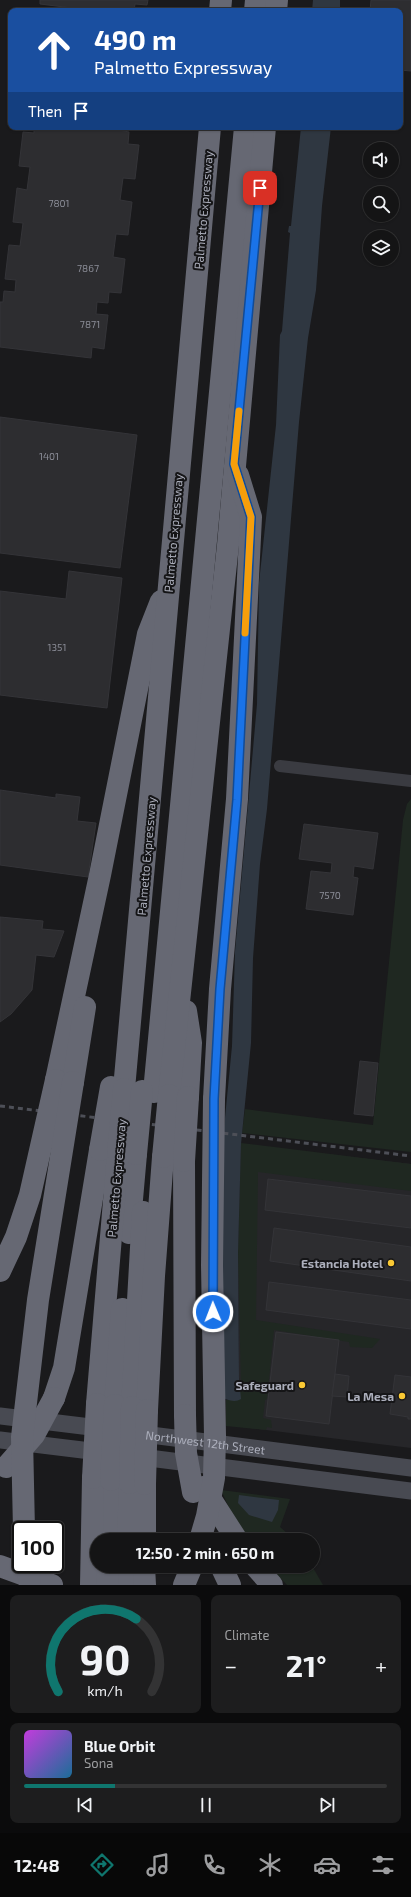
<!DOCTYPE html>
<meta charset="utf-8">
<style>
:root{--surface:#141415;--page:#1d1d1e;--text:#f1f3f6;--muted:#9d9ea0;--line:#333334;--accent:#0f766e}
body{margin:0;font-family:"Exo 2",sans-serif;background:var(--page);color:var(--text);height:100vh;display:flex;flex-direction:column;font-size:15px;white-space:nowrap}
*{box-sizing:border-box;margin:0}
p{font-size:13px;color:var(--muted)}
.icon{flex:none;width:22px;height:22px;fill:none;stroke:currentColor;stroke-width:2;stroke-linecap:round;stroke-linejoin:round}
.map{position:relative;height:1585px;overflow:hidden}
.side{display:flex;flex-direction:column;gap:10px;padding:10px;background:#0b0b0c;flex:1}
.side>*{flex:none}
.hud{position:absolute;left:8px;top:8px;width:395px;height:122px;border-radius:8px;box-shadow:0 1px 3px #0004,0 0 0 1px var(--line);background:#1a4fa0;color:#fff;overflow:hidden}
.controls{position:absolute;left:363px;top:142px;display:grid;gap:8px}
.controls a{display:grid;place-items:center;width:36px;height:36px;border-radius:50%;background:var(--surface);box-shadow:0 1px 3px #0004,0 0 0 1px var(--line);font-size:20px}
.speed{position:absolute;left:12px;top:1521px;display:flex;gap:8px;font-size:20px;font-weight:700;text-align:center}
.speed>*{display:grid;place-content:center;width:52px;height:52px;border-radius:50%;background:var(--surface);box-shadow:0 1px 3px #0004,0 0 0 1px var(--line);line-height:1}
.speed .limit{border:2px solid #111;border-radius:6px;background:#fff;color:#111}
.pin{position:absolute;display:grid;place-items:center;width:34px;height:34px;color:#fff;margin:-17px;border-radius:8px;box-shadow:0 2px 6px #0006}
.me{position:absolute;width:44px;margin:-22px;rotate:359deg;stroke-linejoin:round;filter:drop-shadow(0 0 3px #0008)}
.turn{display:flex;align-items:center;gap:14px;height:84px;padding:0 20px;font-size:18px}
.turn .icon{width:52px;height:52px;stroke-width:2.5}
.turn b{display:block;font-size:28px;line-height:34px}
.then{display:flex;align-items:center;height:38px;padding:0 20px;background:#0003;gap:8px;font-size:15px}
.big{font-size:30px;font-weight:700;line-height:1.1}
.side .widget{flex:1;display:flex;flex-direction:column;justify-content:center;gap:6px;min-width:0;padding:0 14px;border-radius:8px;background:var(--page)}
.side .dial{align-items:center;gap:0}
.dial svg{height:104px;overflow:visible;fill:none;stroke:var(--line);stroke-width:7;stroke-linecap:round;text-anchor:middle}
.dial text{fill:var(--text);stroke:none}
.song{display:flex;align-items:center;gap:12px}
.cover{width:48px;height:48px;border-radius:6px;background:linear-gradient(135deg,hsl(290 70% 55%),hsl(200 70% 35%))}
.played{height:4px;border-radius:2px;background:linear-gradient(90deg,var(--accent) 25%,var(--line) 25%)}
.keys{display:flex;justify-content:space-around;direction:ltr}
.heat{display:flex;justify-content:space-between;align-items:center;font-size:22px;direction:ltr}
.side .tiles{flex:1;display:grid;gap:10px;grid-template-columns:1fr 1fr}
.widget:last-child{grid-column:span 2}
.trip{position:absolute;left:90px;top:1533px;width:230px;height:40px;border-radius:20px;background:var(--surface);box-shadow:0 1px 3px #0004,0 0 0 1px var(--line);font-weight:700;line-height:40px;text-align:center}
.dock{display:flex;height:64px;justify-content:space-around;align-items:center;background:#080808;color:var(--muted)}
.dock .icon{width:28px;height:28px}
.dock .current{color:var(--accent)}
.dock b{font-size:18px;color:var(--text)}
.map>svg:first-child{display:block}
.built{fill:#262629}
.green{fill:#1f2821}
.water{fill:#2f3741}
.building{fill:#2d2d30;stroke:#343438}
.lines{fill:none;stroke-linecap:round;stroke-linejoin:round}
.street{stroke:#3a3b41;stroke-width:12}
.secondary{stroke:#484a52;stroke-width:17}
.highway{stroke:#666873;stroke-width:22}
.rail{stroke:#4d4f57;stroke-width:3;stroke-dasharray:5 4;stroke-linecap:butt}
.highway-bridge{stroke:#666873;stroke-width:22}
.route-casing{stroke:#114b97;stroke-width:10}
.route{stroke:#1a73e8;stroke-width:7}
.slow{stroke:#f59e0b;stroke-width:7}
.poi-dot{fill:#fac934;stroke:#151517;stroke-width:1.5}
.labels{text-anchor:middle;dominant-baseline:central;stroke-width:4;stroke-linejoin:round;paint-order:stroke}
.number-label{font-size:10px;fill:#8c8e98}
.street-label{font-size:12px;fill:#acafbc;stroke:#151517}
.poi-label{font-size:12px;font-weight:bold;fill:#acafbc;stroke:#151517;text-anchor:end}
</style>
<div class="map">
<svg width="411" height="1585" viewBox="0 0 411 1585">
<rect width="100%" height="100%" fill="#1a1a1c"/>
<path class="built" d="M241,1144l170,20v284l-169,-21v-31l-3,-18 -1,-125z"/>
<g class="green">
<path d="M411,799v353l-169,-19 3,-24 128,16 30,-305 4,-16z"/>
<path d="M241,1143l170,21v27l-153,-19 -2,148 124,19 -8,9 -22,-1 -1,-5 -75,-12 -7,69 -2,1 -2,18 8,2 1,8 -5,-1 -1,3 -40,-4v-26h9l6,-15 -3,-132z"/>
<path d="M221,1490l69,9 -10,28 15,13h-45l-18,-26z"/>
<path d="M269,1566h43l11,19h-36z"/>
</g>
<g class="water">
<path d="M313,0h27v11h-28z"/>
<path d="M301,127h30l-9,79 -6,84 -8,48 -9,84 -32,387 -7,55 -7,94 -2,85 -10,101 -3,109 1,125 2,21c-6,4 -15,1 -21,-3l4,-268 8,-82 3,-94 22,-248 2,-121 17,-158 4,-90 2,-4 8,-98 -2,-1 1,-6h2z"/>
<path d="M239,1495l40,5 -1,10 -6,12 -23,-7 -11,-12z"/>
</g>
<g class="building">
<path d="M40,0h108l-1,5 -12,-1 -1,7h-38l-56,-7z"/>
<path d="M371,0h40v71l-11,-1v-59h-30z"/>
<path d="M34,127h85v3l10,2 -1,12 11,1 -4,34 -12,-1 -3,22 12,2 -4,33 -12,-1 -3,23 12,2 -4,34 -12,-1 -1,11 -11,-1 -1,12 12,1 -4,34 -12,-2 -1,11 -91,-11v-45h3l1,-11 11,1 1,-12 -11,-1 4,-34 11,1 3,-23 -10,-1 4,-34 10,2 3,-23 -11,-1 4,-34 11,1z"/>
<path d="M0,417l137,18 -17,133 -120,-15z"/>
<path d="M69,571l53,7 -15,130 -107,-13v-104l66,8z"/>
<path d="M0,790l56,8v-4l24,3 -3,24 19,2 -8,54 -88,-12z"/>
<path d="M304,824l74,9 -5,36 -19,-3 -1,11 5,1 -5,37 -47,-6 5,-38 20,2 1,-10 -33,-4z"/>
<path d="M0,917l43,4 -1,8 22,2 -10,26 -18,-2 -4,35 -21,24 -11,8z"/>
<path d="M360,1061l18,2 -5,53 -19,-2z"/>
<path d="M268,1179l143,17v32l-146,-18z"/>
<path d="M274,1228l137,19v34l-141,-20z"/>
<path d="M269,1282l142,18v29l-145,-19z"/>
<path d="M276,1332l63,8 -10,84 -63,-8z"/>
<path d="M335,1374l14,2 -2,21 -15,-1z"/>
<path d="M395,1375l16,2v42h-3v-2l-18,-3z"/>
</g>
<g class="lines">
<path class="street" d="M280,766l131,15"/>
<g class="secondary">
<path d="M0,1416l107,13"/>
<path id="s1" d="M135,1433l276,35"/>
<path d="M0,1440l107,13"/>
<path d="M133,1456l278,35"/>
</g>
<g class="highway">
<path d="M220,11l1,-11"/>
<path d="M255,11l1,-11"/>
<path d="M276,11l1,-11"/>
<path d="M186,1011l5,32 -3,54"/>
<path d="M56,1080l44,-205 48,-241 13,-33"/>
<path d="M73,1082l12,-75"/>
<path d="M124,1089l86,-962"/>
<path d="M154,1092l91,-965"/>
<path d="M169,1095l59,-550 37,-418"/>
<path d="M214,1099l6,-110 17,-190 14,-282 -13,-42"/>
<path d="M184,1161l1,254"/>
<path d="M129,1233l7,-79"/>
<path d="M54,1398l10,-30 36,-218"/>
<path d="M97,1404l21,-251"/>
<path d="M115,1405l7,-96"/>
<path d="M132,1407l11,-195"/>
<path d="M147,1410l7,-134 9,-119"/>
<path d="M203,1487l34,53"/>
<path d="M108,1540l3,-60"/>
<path d="M128,1540l2,-57"/>
<path d="M145,1540v-56"/>
<path d="M0,1566l52,19"/>
<path d="M129,1566v19"/>
<path d="M144,1566l1,19"/>
<path d="M221,1566l9,19"/>
<path d="M255,1566l17,19"/>
<path d="M91,1585l2,-107"/>
<path d="M107,1585l1,-19"/>
<path d="M184,1585l8,-19"/>
</g>
<path class="rail" d="M0,1106l411,50"/>
<g class="highway-bridge">
<path d="M100,1150l11,-63"/>
<path d="M118,1153l6,-64"/>
<path d="M136,1154l6,-63"/>
<path d="M163,1157l6,-62"/>
<path d="M184,1161l4,-64"/>
<path d="M0,1271l16,-34 14,-42 26,-115"/>
<path d="M185,1415l1,38 7,39"/>
<path d="M6,1467l28,-32 20,-37"/>
<path d="M93,1478l4,-74"/>
<path d="M111,1480l4,-75"/>
<path d="M130,1483l2,-76"/>
<path d="M145,1484l2,-74"/>
<path d="M24,1530l-2,-93 16,-137 35,-218"/>
<path d="M200,1540l7,-24 7,-38 1,-42 -3,-171 2,-166"/>
<path d="M27,1564l3,21"/>
</g>
</g>
<g class="lines">
<g class="route-casing">
<path id="route" d="M213,1312l1,-213 6,-110 17,-189 14,-283 -17,-53 26,-276"/>
</g>
<use href="#route" class="route"/>
<path class="slow" d="M239,411l-5,53 17,53 -6,116"/>
</g>
<g class="poi-dot">
<circle cx="391" cy="1263" r="4"/>
<circle cx="302" cy="1385" r="4"/>
<circle cx="402" cy="1396" r="4"/>
</g>
<g class="labels">
<g class="number-label">
<text x="59" y="203">7801</text>
<text x="88" y="268">7867</text>
<text x="90" y="324">7871</text>
<text x="49" y="456">1401</text>
<text x="57" y="647">1351</text>
<text x="330" y="895">7570</text>
</g>
<g class="street-label">
<text transform="translate(203 210) rotate(-85)">Palmetto Expressway</text>
<text transform="translate(173 533) rotate(-85)">Palmetto Expressway</text>
<text transform="translate(146 856) rotate(-85)">Palmetto Expressway</text>
<text transform="translate(116 1178) rotate(-85)">Palmetto Expressway</text>
<text stroke="none"><textPath href="#s1" startOffset="71">Northwest 12th Street</textPath></text>
</g>
<g class="poi-label">
<text x="383" y="1263">Estancia Hotel</text>
<text x="294" y="1385">Safeguard</text>
<text x="394" y="1396">La Mesa</text>
</g>
</g>
</svg>
<div class="controls">
<a><svg class="icon" aria-label="sound" viewBox="0 0 24 24"><path d="M4 9h4l5-4v14l-5-4H4zM17 9q2 3 0 6"/></svg></a>
<a><svg class="icon" aria-label="search" viewBox="0 0 24 24"><circle cx="10" cy="10" r="6"/><path d="M15 15l6 6"/></svg></a>
<a><svg class="icon" aria-label="layers" viewBox="0 0 24 24"><path d="M12 4l9 5-9 5-9-5zM3 14l9 5 9-5"/></svg></a>
</div>
<div class="speed"><div class="limit">100</div></div>
<div class="pin" style="left:260px;top:188px;background:#d93025"><svg class="icon" aria-label="arrive" viewBox="0 0 24 24"><path d="M6 21V4h12l-3 4 3 4H6"/></svg></div>
<svg class="me" style="left:213px;top:1312px" viewBox="-20 -20 40 40"><circle r="17" fill="#1a73e8" stroke="#fff" stroke-width="3"/><path d="M0-11L8 9 0 5-8 9z" fill="#fff"/></svg>
<div class="trip">12:50 · 2 min · 650 m</div>
<div class="hud">
<div class="turn"><svg class="icon" aria-label="ahead" viewBox="0 0 24 24"><path d="M12 20V5M6 11l6-6 6 6"/></svg><div><b>490 m</b>Palmetto Expressway</div></div>
<div class="then">Then<svg class="icon" aria-label="arrive" viewBox="0 0 24 24"><path d="M6 21V4h12l-3 4 3 4H6"/></svg></div>
</div>
</div>
<section class="side">
<div class="tiles">
<div class="widget dial"><svg viewBox="0 0 100 80">
<path d="M14 69A42 42 0 1 1 86 69"/>
<path d="M14 69A42 42 0 0 1 74 13" stroke="#0f766e"/>
<text x="50" y="56" font-size="32" font-weight="700">90</text>
<text x="50" y="72" font-size="11">km/h</text>
</svg></div>
<div class="widget"><p>Climate</p>
<div class="heat"><a>−</a><b class="big">21°</b><a>+</a></div>
</div>
<div class="widget">
<div class="song"><i class="cover"></i><div><b>Blue Orbit</b><p>Sona</p></div></div>
<div class="played"></div>
<div class="keys"><svg class="icon" aria-label="previous" viewBox="0 0 24 24"><path d="M18 5L8 12l10 7zM5 5v14"/></svg><svg class="icon" aria-label="pause" viewBox="0 0 24 24"><path d="M8 5v14M16 5v14"/></svg><svg class="icon" aria-label="next" viewBox="0 0 24 24"><path d="M6 5l10 7-10 7zM19 5v14"/></svg></div>
</div>
</div>
</section>
<nav class="dock">
<b>12:48</b>
<svg class="icon current" aria-label="directions" viewBox="0 0 24 24"><path d="M12 3l9 9-9 9-9-9zM9 14v-3h6M13 9l2 2-2 2"/></svg>
<svg class="icon" aria-label="music" viewBox="0 0 24 24"><path d="M9 18V5l10-2v13"/><circle cx="6" cy="18" r="3"/><circle cx="16" cy="16" r="3"/></svg>
<svg class="icon" aria-label="phone" viewBox="0 0 24 24"><path d="M5 4h4l2 5-3 2q2 4 5 5l2-3 5 2v4C11 20 4 13 5 4z"/></svg>
<svg class="icon" aria-label="climate" viewBox="0 0 24 24"><path d="M12 3v18M4 7l16 10M4 17L20 7"/></svg>
<svg class="icon" aria-label="car" viewBox="0 0 24 24"><path d="M5 17H2v-5l4-1 3-4h7l3 4 3 1v5h-3M9 17h6M6 11h13"/><circle cx="7" cy="17" r="2"/><circle cx="17" cy="17" r="2"/></svg>
<svg class="icon" aria-label="filters" viewBox="0 0 24 24"><path d="M4 7h16M4 17h16"/><circle cx="9" cy="7" r="2"/><circle cx="15" cy="17" r="2"/></svg>
</nav>
